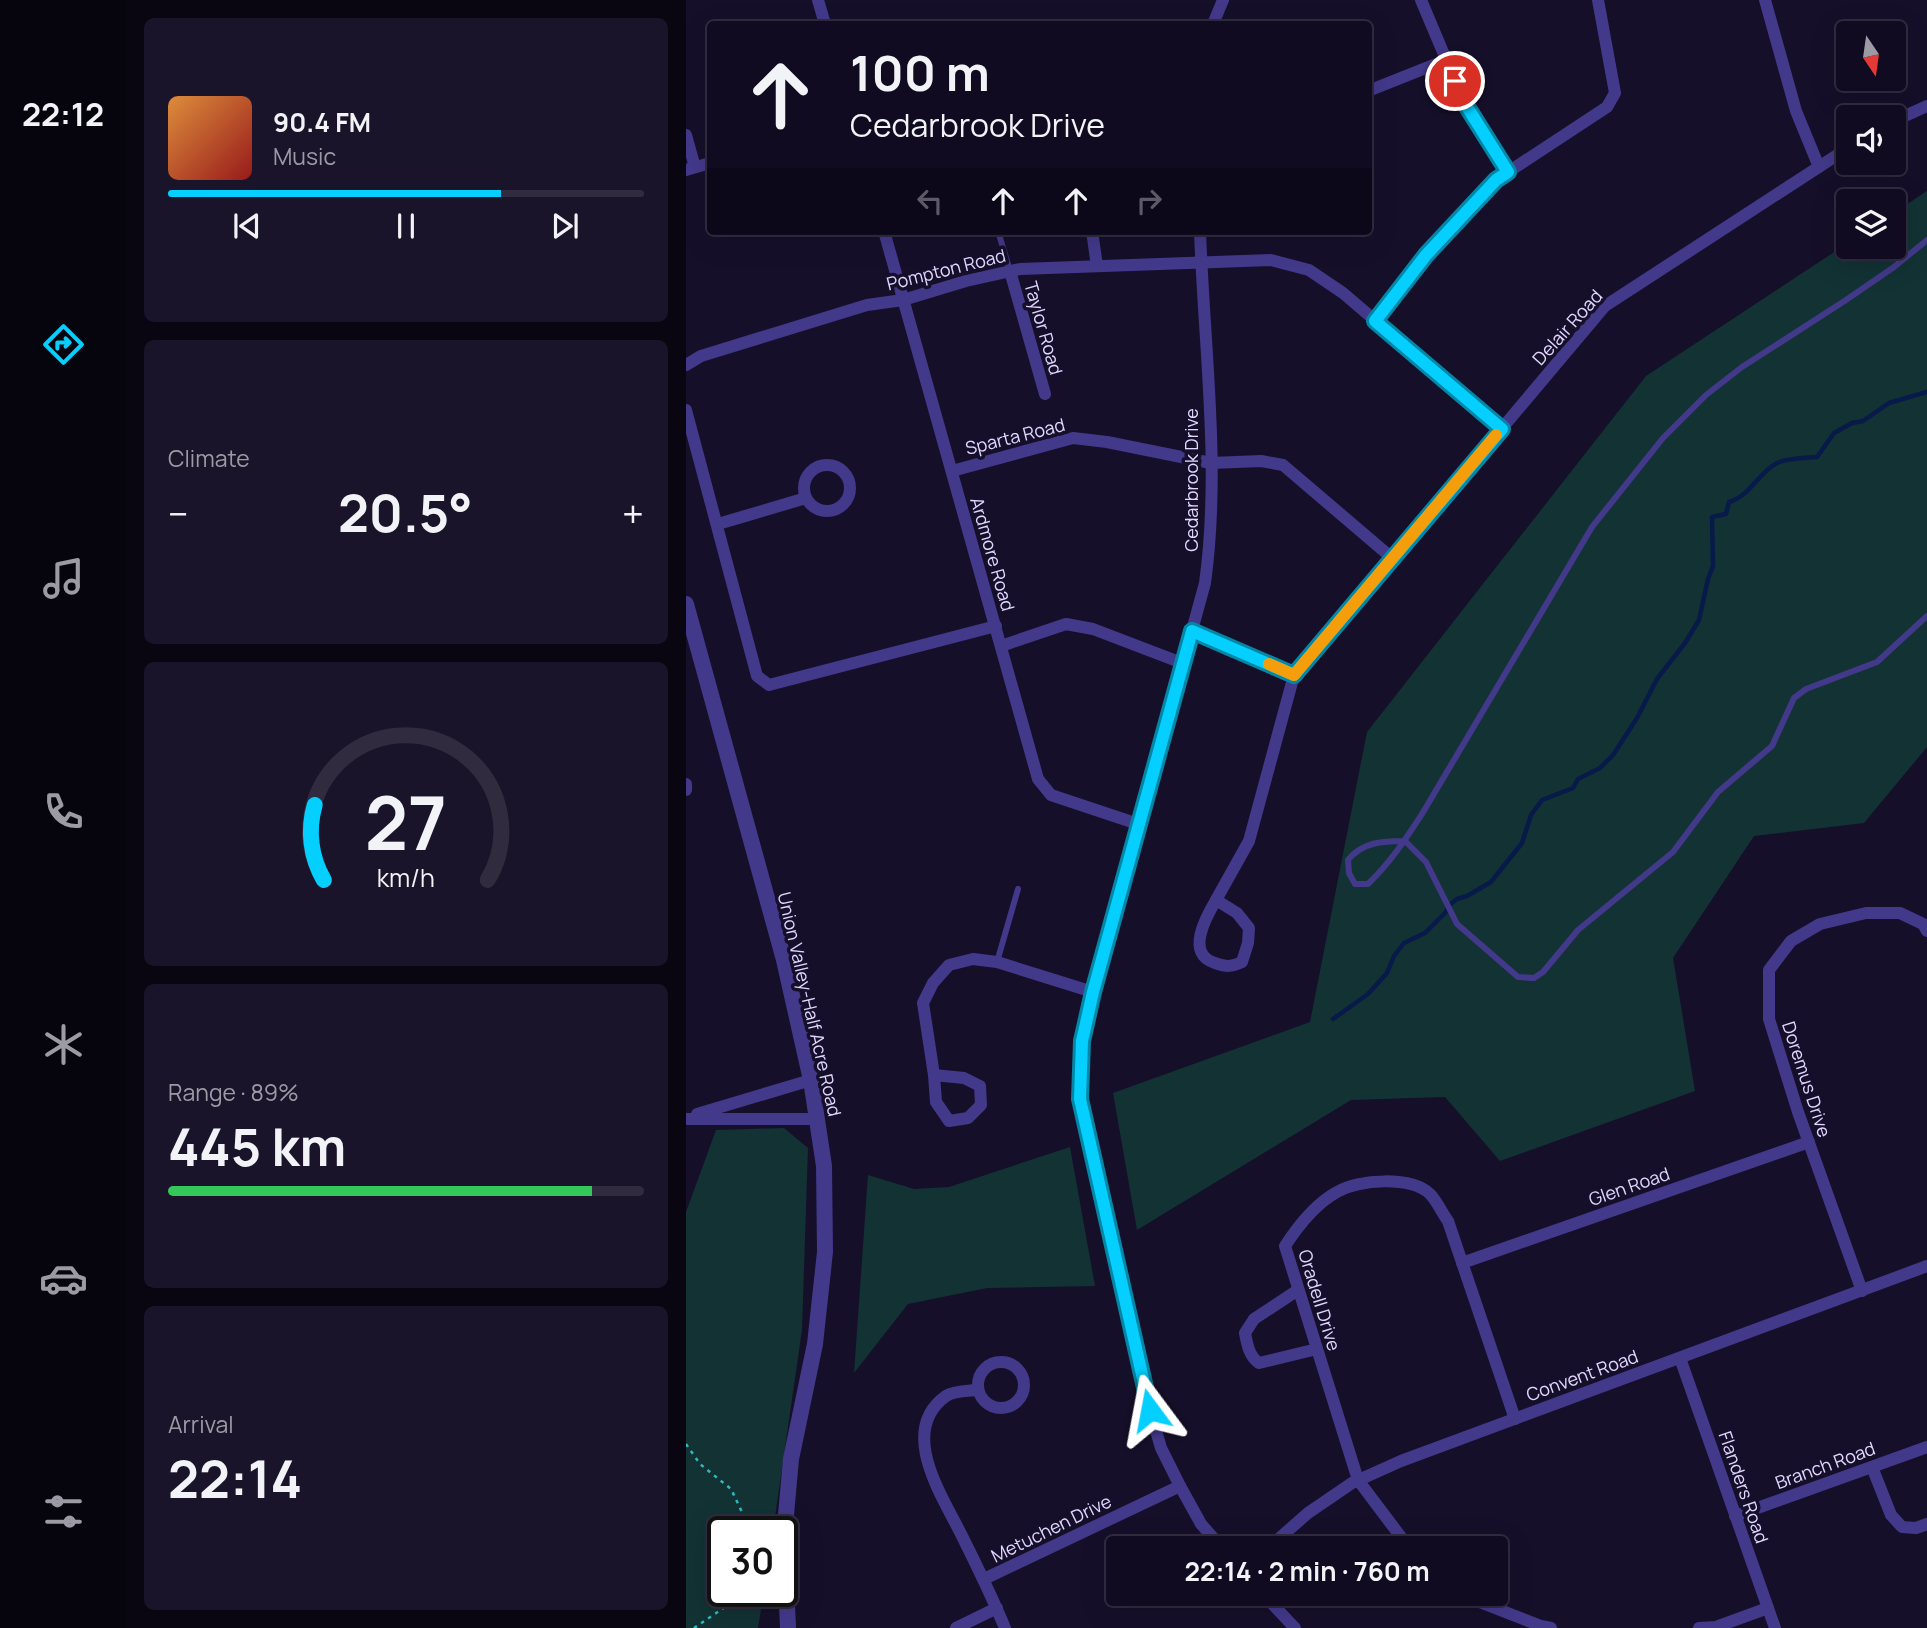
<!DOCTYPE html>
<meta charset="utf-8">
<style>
:root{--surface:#100b20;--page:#191429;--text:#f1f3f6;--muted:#9c9ba5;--line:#302b3e;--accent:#04cfff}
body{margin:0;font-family:Manrope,sans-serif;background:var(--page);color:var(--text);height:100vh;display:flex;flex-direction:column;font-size:26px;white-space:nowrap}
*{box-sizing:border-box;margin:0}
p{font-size:23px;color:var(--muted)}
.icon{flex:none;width:38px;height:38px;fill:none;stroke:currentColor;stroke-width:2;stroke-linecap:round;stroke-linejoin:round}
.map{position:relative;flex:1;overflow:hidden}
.details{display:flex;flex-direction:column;gap:18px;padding:18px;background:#090612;width:560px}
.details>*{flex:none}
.top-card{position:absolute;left:21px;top:21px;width:665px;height:214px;border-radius:7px;box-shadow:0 7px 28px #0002,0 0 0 2px var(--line);background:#100b20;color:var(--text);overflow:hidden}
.needle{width:46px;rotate:167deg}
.tools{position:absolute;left:1150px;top:21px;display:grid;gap:14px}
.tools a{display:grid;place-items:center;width:70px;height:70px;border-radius:7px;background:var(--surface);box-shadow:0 7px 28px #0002,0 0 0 2px var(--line);font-size:35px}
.speed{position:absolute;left:21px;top:1516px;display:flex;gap:14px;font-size:35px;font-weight:700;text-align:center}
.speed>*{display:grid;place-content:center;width:91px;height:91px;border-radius:50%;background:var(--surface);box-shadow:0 7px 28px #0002,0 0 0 2px var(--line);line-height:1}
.speed .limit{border:4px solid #111;border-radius:10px;background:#fff;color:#111}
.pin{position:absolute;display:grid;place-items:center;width:60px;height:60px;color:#fff;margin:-30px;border:4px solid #fff;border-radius:50%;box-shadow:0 2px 7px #0007}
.me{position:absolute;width:77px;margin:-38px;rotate:347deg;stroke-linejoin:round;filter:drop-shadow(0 0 5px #0008)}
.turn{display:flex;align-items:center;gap:24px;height:147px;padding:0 28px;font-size:32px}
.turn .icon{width:91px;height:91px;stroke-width:2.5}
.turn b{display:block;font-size:49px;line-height:60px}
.lanes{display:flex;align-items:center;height:66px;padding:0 28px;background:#0003;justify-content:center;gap:35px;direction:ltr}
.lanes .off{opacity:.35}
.big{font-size:52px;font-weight:700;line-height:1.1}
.details .tile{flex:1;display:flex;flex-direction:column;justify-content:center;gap:10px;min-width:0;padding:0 24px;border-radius:10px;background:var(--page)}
.details .dial{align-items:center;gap:0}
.dial svg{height:182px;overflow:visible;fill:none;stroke:var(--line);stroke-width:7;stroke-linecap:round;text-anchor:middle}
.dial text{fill:var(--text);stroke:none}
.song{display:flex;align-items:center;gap:21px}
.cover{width:84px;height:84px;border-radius:10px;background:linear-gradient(135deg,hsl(30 70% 55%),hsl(0 70% 35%))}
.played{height:7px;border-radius:4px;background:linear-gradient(90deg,var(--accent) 70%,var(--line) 70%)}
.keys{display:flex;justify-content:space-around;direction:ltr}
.heat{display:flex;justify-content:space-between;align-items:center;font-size:38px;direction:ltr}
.charge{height:10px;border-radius:5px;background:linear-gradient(90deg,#34c759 89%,var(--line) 0)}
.trip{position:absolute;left:420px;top:1536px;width:402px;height:70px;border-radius:7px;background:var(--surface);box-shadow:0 7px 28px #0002,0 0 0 2px var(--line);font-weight:700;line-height:70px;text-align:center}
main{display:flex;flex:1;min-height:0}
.menu{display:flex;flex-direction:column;width:126px;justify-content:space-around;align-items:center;background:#06040d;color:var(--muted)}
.menu .icon{width:49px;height:49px}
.menu .current{color:var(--accent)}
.menu b{font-size:32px;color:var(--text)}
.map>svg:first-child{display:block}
.green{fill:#123234}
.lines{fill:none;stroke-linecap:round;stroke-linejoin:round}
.stream{stroke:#081a4a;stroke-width:4.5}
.path{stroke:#2bbbc0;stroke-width:2.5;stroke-dasharray:3.5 5;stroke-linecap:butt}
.service{stroke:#43398b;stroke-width:6}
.minor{stroke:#43398b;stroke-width:12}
.tertiary{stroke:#43398b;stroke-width:16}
.route-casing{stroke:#0387a6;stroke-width:18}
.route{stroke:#04cfff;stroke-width:12}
.slow{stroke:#f59e0b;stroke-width:12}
.labels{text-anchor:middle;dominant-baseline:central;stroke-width:7;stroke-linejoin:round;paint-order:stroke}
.street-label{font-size:18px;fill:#e0d8ff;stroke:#160f2a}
</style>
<main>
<nav class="menu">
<b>22:12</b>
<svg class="icon current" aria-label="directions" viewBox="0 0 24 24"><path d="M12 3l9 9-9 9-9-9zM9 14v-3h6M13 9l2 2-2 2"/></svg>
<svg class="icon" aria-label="music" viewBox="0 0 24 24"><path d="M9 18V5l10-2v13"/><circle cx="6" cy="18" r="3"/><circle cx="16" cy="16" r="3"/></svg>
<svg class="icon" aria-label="phone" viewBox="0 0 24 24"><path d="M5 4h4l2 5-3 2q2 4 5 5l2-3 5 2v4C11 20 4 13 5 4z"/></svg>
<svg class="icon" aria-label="climate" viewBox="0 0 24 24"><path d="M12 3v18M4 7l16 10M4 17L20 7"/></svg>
<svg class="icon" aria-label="car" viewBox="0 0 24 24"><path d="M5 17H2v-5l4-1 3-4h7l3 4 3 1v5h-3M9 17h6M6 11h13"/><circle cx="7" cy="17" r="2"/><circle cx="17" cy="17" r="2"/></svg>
<svg class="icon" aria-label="filters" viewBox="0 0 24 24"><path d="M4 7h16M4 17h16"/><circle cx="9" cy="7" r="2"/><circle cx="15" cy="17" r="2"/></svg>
</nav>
<section class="details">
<div class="tile">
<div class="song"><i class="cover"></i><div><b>90.4 FM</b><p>Music</p></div></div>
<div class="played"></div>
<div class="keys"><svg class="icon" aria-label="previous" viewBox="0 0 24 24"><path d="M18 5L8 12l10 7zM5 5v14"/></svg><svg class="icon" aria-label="pause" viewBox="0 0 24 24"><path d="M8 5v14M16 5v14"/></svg><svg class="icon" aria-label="next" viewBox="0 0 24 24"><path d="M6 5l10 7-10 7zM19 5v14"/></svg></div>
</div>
<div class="tile"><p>Climate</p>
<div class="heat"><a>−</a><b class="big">20.5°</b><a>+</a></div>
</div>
<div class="tile dial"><svg viewBox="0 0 100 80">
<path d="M14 69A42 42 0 1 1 86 69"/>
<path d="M14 69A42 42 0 0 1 10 36" stroke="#04cfff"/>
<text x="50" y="56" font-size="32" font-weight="700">27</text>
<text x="50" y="72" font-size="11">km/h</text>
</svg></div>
<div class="tile"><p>Range · 89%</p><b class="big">445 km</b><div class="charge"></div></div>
<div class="tile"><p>Arrival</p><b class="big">22:14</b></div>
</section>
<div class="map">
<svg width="1241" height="1628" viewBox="0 0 1241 1628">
<rect width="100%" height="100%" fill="#160f2a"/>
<g class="green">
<path d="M1241,191v556l-63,76 -110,13 -81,122 22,133 -195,70 -55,-64 -94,3 -214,130 -24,-137 197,-71 57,-290 279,-356 202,-133v4h46v-34z"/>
<path d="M98,1128l24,20 -6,182 -29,201h-50v60h41l-6,37h-72v-416l30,-82z"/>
<path d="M384,1147l25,139 -108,2 -79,16 -54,69 14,-198 46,14 35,-2z"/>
</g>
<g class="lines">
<path class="stream" d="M647,1019l35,-25 19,-21 7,-17 10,-13 21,-10 21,-21 2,-6 9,-7 10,-3 24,-14 31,-39 9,-28 11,-15 31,-12 5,-9 22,-11 13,-13 24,-37 20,-39 28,-36 14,-23 9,-41 5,-13 -1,-49 14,-3 3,-12c21,-6 29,-29 48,-39 10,-5 28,-5 40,-6l17,-24 18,-10 11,-2 26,-18 38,-11"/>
<g class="path">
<path d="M0,1444l14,20 31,25 20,42"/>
<path d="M8,1628l46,-31 2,-6"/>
</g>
<g class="service">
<path d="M312,231l12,40"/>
<path d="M1241,240l-33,27 -48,33 -104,67 -36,28 -43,43 -71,89 -170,287c-17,26 -32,49 -54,70h-13l-6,-11 -1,-13c14,-18 35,-19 57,-19l21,21 31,62 61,53 16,1 9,-6 35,-42 95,-78 45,-60 54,-46 22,-48 12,-9 71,-27 50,-46"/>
<path d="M311,962l21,-73"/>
</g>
<g class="minor">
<path d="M132,0l7,24"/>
<path d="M735,0l43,102 44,70"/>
<path d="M1079,0l31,111 23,56"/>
<path d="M527,24l10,-24"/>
<path d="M682,91l78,-31"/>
<path d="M1208,121l33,-15"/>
<path d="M0,135l9,32"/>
<path d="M0,170l24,-7"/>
<path d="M198,231l154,548 13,16 87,29"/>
<path d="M406,231l5,35"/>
<path d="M514,231c4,117 21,236 5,352l-112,409 -11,49 -2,58 70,311 11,38 19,38 21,38 22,25"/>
<path d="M324,271l35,123"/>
<path d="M689,321l51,-66 70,-75 111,-73 8,-14 -17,-93"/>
<path d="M0,365l15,-9 166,-51 36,-5 63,-19 54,-12 251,-9 38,10 34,23 159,136"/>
<path d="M0,410l71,266 12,9 227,-59"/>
<circle cx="141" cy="488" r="23"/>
<path d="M266,471l121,-33 34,4 104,21 50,-2 22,4 109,93"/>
<path d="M32,524l88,-26"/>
<path d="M506,630l102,45"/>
<path d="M315,646l65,-22 27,5 89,34"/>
<path d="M0,784v6"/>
<path d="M530,900l33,-59 45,-166 311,-369 243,-158"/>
<path d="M530,900l21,13 12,15 -1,15 -6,19c-11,5 -15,5 -27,1 -30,-9 -9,-46 1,-63z"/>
<path d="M248,1075l-11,-72 10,-20 16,-18 24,-6 24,3 96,30"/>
<path d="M248,1075l30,3 16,8 1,19 -13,13 -19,3 -13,-19z"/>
<path d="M11,1114l114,-34"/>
<path d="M0,1119h131"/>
<path d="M776,1263l347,-121"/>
<path d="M612,1290l-44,29 -9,14c2,11 4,23 14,30l58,-14"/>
<path d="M1176,1291l-64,-179 -29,-93v-49l22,-29 29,-17 46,-11h34l23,11 4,7"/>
<path d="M994,1358l95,270"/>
<circle cx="315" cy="1385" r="23"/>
<path d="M291,1390c-8,1 -24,1 -31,6 -49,35 -3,101 16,140 15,30 30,61 43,92"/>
<path d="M1186,1467l19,48 11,12 14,1 11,-4"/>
<path d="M1049,1516l192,-69"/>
<path d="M581,1549l41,-36 44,-30 49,-22 526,-195"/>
<path d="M724,1549l-52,-69 -73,-234c13,-20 30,-42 52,-54 21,-13 74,-16 93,2 7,7 12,19 18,27l67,198"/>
<path d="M298,1579l196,-93"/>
<path d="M577,1594l32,34"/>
<path d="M773,1594l82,32 10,2"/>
<path d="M270,1628l41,-20"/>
<path d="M1013,1628l17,-1 52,-19"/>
</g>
<path class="tertiary" d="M0,604l98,356 27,120 13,86 1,86 -10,92 -24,115 -7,78 4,91"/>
</g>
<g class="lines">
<g class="route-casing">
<path id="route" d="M464,1410l-70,-311 2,-58 11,-49 99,-361 102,44 208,-246 -127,-108 51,-66 70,-75 12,-8 -44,-70 -9,-21"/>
</g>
<use href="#route" class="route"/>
<path class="slow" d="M583,664l25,11 202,-240"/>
</g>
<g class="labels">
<g class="street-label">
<text transform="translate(260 269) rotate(-14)">Pompton Road</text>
<text transform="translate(881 327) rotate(-48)">Delair Road</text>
<text transform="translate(358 328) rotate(74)">Taylor Road</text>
<text transform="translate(329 436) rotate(-14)">Sparta Road</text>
<text transform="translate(505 480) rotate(-90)">Cedarbrook Drive</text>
<text transform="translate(307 554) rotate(74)">Ardmore Road</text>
<text transform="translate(124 1004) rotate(77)">Union Valley-Half Acre Road</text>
<text transform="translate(1121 1079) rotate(72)">Doremus Drive</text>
<text transform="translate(943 1186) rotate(-19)">Glen Road</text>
<text transform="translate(634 1300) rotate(73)">Oradell Drive</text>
<text transform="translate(896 1375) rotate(-20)">Convent Road</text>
<text transform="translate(1139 1465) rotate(-20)">Branch Road</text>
<text transform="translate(1058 1487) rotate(71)">Flanders Road</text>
<text transform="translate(365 1528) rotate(-26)">Metuchen Drive</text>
</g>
</g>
</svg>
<div class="tools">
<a><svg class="needle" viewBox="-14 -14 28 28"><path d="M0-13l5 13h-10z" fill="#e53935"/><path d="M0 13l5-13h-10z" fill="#9c9ba5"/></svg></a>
<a><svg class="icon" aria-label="sound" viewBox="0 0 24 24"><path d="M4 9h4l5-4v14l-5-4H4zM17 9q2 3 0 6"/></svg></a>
<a><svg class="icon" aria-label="layers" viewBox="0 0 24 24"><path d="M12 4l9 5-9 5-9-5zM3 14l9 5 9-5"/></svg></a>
</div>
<div class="speed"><div class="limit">30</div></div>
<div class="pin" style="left:769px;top:81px;background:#d93025"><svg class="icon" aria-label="arrive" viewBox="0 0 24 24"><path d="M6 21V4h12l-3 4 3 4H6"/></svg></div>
<svg class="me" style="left:464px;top:1410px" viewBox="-20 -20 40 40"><path d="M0-17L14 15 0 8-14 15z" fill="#04cfff" stroke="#fff" stroke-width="4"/></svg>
<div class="trip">22:14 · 2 min · 760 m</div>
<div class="top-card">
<div class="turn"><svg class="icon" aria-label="ahead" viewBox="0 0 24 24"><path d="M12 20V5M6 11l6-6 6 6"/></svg><div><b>100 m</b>Cedarbrook Drive</div></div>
<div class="lanes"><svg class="icon off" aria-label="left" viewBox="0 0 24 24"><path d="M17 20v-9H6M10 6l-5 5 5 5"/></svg><svg class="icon" aria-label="ahead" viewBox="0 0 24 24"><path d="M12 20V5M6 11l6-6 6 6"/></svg><svg class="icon" aria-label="ahead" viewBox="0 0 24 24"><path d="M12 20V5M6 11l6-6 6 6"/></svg><svg class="icon off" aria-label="right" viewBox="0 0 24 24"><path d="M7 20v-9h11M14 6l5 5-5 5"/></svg></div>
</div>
</div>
</main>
